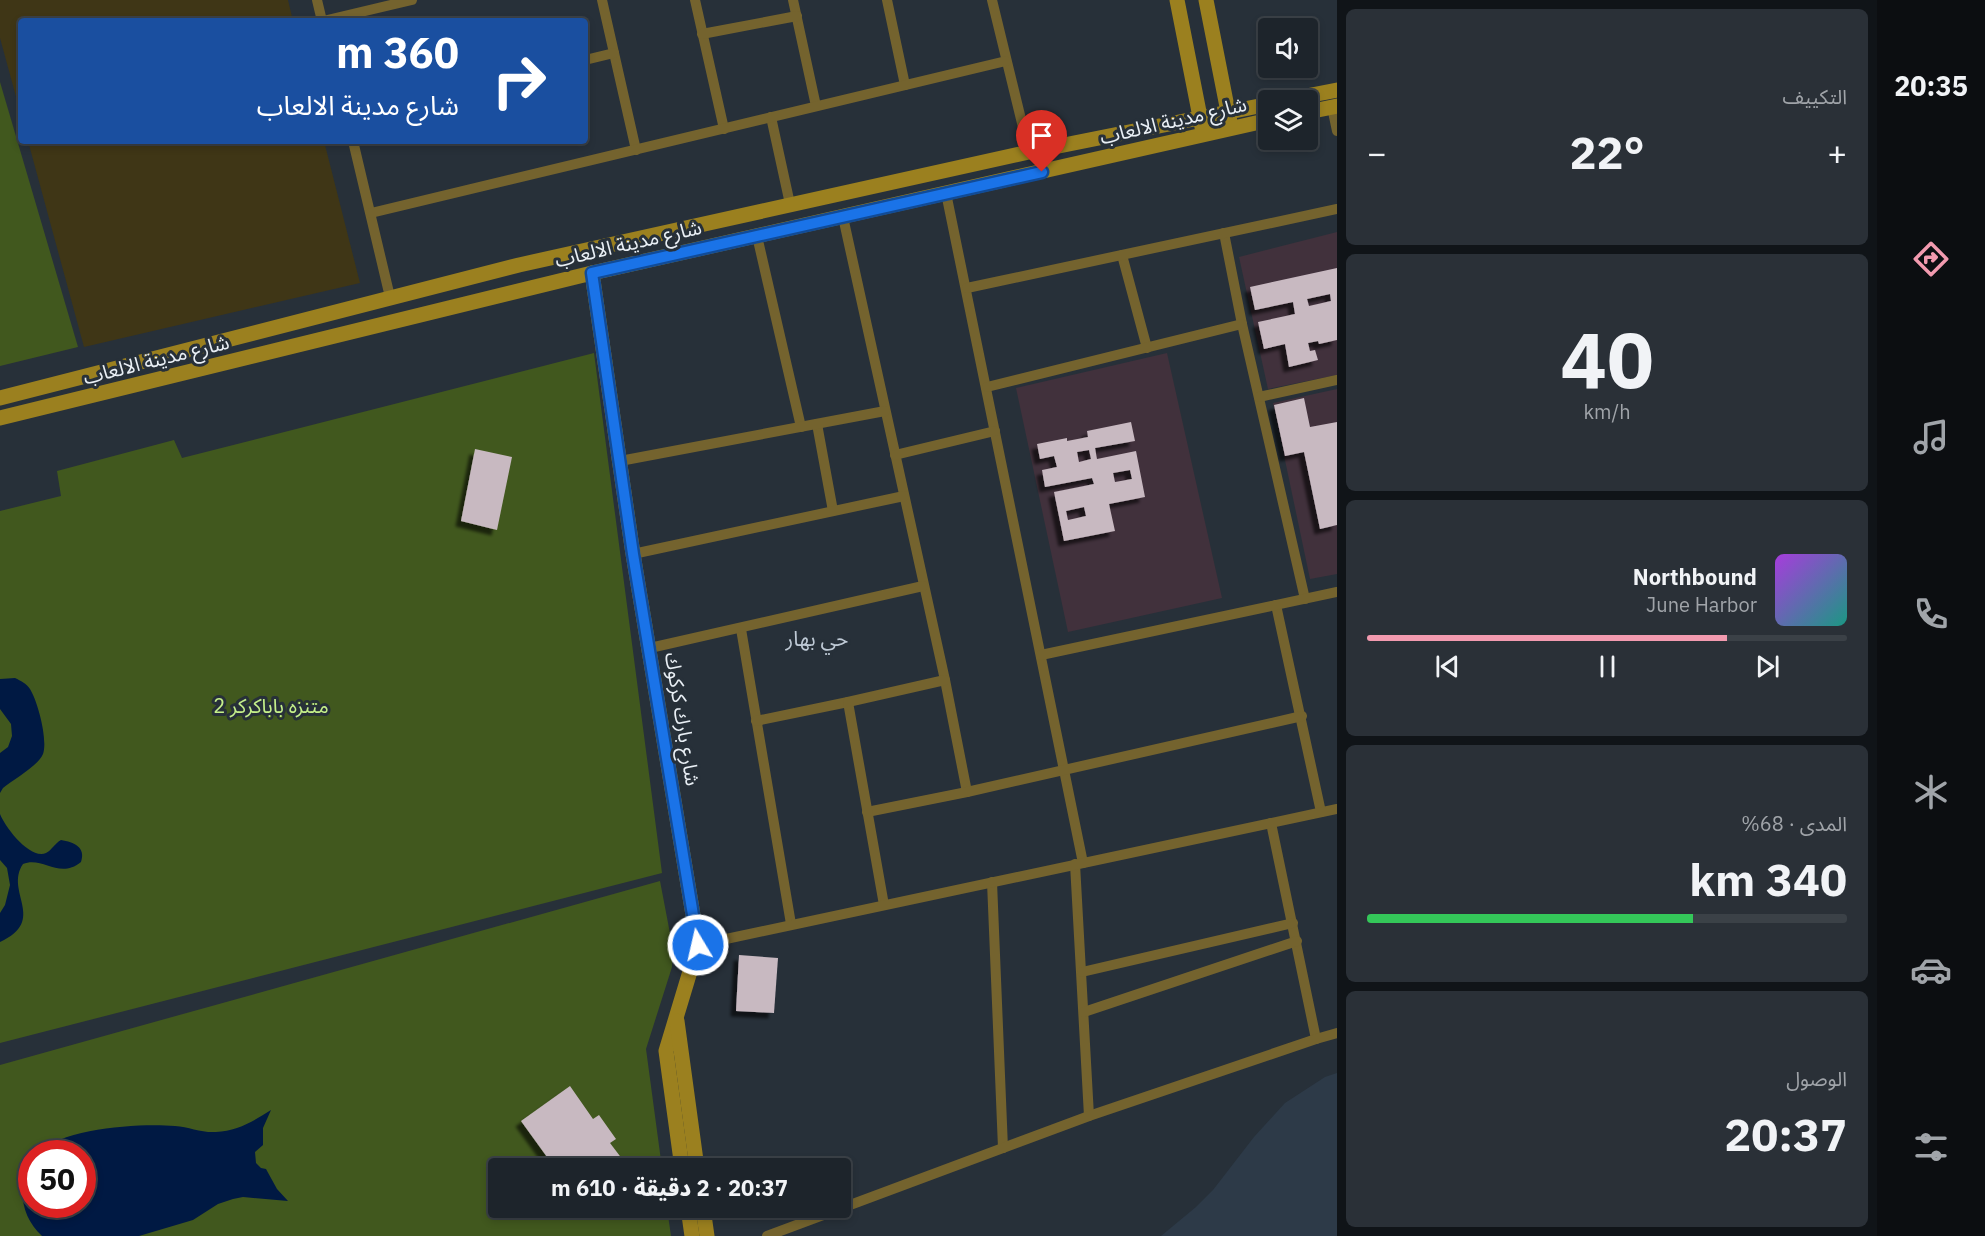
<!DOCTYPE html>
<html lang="ar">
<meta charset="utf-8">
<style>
:root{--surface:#1d242b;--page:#2a3037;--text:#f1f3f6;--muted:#a0a4a9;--line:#3b4147;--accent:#f29aaf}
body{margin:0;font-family:"IBM Plex Sans","Noto Sans Arabic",sans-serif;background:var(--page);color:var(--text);direction:rtl;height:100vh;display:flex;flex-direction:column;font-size:22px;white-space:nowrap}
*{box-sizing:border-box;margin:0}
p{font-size:20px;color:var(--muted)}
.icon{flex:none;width:33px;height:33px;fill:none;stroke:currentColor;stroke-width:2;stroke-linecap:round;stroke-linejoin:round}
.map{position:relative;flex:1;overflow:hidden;direction:ltr}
.panel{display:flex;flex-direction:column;gap:9px;padding:9px;background:#101418;width:540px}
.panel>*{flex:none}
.guide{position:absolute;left:18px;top:18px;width:570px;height:126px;border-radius:6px;box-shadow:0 3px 9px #0003,0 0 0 2px var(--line);direction:rtl;background:#1a4fa0;color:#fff;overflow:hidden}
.buttons{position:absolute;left:1258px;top:18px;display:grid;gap:12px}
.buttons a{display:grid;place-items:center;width:60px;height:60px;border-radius:6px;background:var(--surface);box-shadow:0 3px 9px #0003,0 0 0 2px var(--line);font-size:30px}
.speed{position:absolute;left:18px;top:1140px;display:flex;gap:12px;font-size:30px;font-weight:700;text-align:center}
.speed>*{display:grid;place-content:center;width:78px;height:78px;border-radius:50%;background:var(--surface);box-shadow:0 3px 9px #0003,0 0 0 2px var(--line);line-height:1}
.speed .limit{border:9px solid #d22;background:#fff;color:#111}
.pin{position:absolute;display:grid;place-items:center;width:51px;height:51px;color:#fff;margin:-62px -26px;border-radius:50% 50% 50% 0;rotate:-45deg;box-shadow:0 0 6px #0007}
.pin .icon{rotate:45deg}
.me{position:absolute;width:66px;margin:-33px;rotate:351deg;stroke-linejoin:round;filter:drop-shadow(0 0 4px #0008)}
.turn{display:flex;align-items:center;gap:21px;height:126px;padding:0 30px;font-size:27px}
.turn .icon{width:78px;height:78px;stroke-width:2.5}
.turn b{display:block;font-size:42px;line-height:51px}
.big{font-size:45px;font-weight:800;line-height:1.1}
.panel .card{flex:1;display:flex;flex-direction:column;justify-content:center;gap:9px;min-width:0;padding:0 21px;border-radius:9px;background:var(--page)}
.panel .dial{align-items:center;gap:0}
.dial b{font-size:78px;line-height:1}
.song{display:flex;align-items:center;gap:18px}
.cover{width:72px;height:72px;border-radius:9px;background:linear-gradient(135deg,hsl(280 70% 55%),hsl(170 70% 35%))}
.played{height:6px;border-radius:3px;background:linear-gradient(90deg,var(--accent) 75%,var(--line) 75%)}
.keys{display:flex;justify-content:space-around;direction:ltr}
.heat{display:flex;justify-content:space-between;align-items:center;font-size:33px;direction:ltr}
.charge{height:9px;border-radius:4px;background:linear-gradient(90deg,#34c759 68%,var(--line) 0)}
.trip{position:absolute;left:488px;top:1158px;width:363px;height:60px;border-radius:6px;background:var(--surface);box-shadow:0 3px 9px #0003,0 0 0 2px var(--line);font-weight:800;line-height:60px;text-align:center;direction:rtl}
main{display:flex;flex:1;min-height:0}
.menu{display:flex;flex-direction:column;width:108px;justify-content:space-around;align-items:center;background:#0c0e11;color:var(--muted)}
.menu .icon{width:42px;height:42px}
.menu .on{color:var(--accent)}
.menu b{font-size:27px;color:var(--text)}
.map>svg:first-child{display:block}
.built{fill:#2d3a48}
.education{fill:#41313c}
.green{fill:#41581e;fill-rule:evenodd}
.sand{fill:#3f3616}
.water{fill:#001943}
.building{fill:#c8b9c1;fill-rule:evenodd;filter:url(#shadow)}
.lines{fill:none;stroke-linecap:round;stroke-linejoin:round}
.minor{stroke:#74632e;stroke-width:10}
.secondary{stroke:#9b801f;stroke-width:15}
.route-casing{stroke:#114b97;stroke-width:15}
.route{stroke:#1a73e8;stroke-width:10}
.labels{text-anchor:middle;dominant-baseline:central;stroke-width:6;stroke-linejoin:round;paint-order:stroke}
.street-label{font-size:20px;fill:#e9eff5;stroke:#273039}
.park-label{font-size:20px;fill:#c5f08a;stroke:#273039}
.neighbourhood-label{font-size:21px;fill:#bec9d5;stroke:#273039}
</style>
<main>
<nav class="menu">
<b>20:35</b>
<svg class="icon on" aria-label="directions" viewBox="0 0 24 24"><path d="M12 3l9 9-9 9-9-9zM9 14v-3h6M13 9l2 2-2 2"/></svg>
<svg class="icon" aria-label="music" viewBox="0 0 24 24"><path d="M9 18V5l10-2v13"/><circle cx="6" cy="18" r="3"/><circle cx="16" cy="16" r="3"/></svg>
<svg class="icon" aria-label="phone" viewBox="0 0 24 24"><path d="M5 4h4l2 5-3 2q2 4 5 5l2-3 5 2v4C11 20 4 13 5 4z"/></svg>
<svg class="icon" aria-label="climate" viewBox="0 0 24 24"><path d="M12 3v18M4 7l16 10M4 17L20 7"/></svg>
<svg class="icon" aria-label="car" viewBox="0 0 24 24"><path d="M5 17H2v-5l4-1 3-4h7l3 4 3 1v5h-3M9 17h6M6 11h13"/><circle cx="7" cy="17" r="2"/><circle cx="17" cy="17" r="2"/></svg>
<svg class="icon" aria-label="filters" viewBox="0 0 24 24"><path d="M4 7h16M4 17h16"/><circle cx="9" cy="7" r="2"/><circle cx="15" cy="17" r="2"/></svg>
</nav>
<section class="panel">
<div class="card"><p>التكييف</p>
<div class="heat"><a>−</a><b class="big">22°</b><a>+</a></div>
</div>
<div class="card dial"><b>40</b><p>km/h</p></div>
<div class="card">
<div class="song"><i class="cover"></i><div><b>Northbound</b><p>June Harbor</p></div></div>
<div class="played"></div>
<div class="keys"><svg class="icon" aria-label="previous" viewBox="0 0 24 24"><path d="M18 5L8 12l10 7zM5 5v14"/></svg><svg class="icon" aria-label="pause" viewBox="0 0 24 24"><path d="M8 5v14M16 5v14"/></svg><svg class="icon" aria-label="next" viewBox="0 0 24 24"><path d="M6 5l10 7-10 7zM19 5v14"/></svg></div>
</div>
<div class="card"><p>المدى · 68%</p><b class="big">340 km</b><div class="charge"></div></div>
<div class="card"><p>الوصول</p><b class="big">20:37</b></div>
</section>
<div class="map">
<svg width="1337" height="1236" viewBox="0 0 1337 1236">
<defs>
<filter id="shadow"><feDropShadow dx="-5.5" dy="5.5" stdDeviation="1.5" flood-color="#0009"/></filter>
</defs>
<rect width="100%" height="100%" fill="#273039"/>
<path class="built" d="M1337,1073v163h-176l35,-29 17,-17 41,-53 31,-34 40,-26z"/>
<g class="education">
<path d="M1337,232v143l-69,14 -29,-132z"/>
<path d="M1167,353l55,245 -154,34 -52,-244z"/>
<path d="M1337,389v185l-27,5 -37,-176z"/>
</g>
<g class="green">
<path d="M0,82l78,265 -78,19z"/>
<path d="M594,353l68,520 -662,170v-532l61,-15 -4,-25 117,-31 8,18z"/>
<path d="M660,881l13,68 -1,18 -26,82 16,119h-164v40h169l4,28h-671v-171zM32,1154h50v50h-50z"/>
</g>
<g class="sand">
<path d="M0,0h288l5,21h-272v94l-21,-77z"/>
<path d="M28,141h296l36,142 -276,64z"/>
</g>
<g class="water">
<path d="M15,678c6,3 11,5 15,11 8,13 18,51 13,65 -5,12 -29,25 -40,34l-3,5v-40l8,-6 4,-11 -1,-12 -11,-15v-30z"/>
<path d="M0,814c5,13 30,46 46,39 6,-3 9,-10 15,-13 13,2 25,7 20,22 -22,18 -38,-6 -58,2 -19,28 25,56 -23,78v-29l5,-8 5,-20 -3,-17 -7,-8z"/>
<path d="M271,1110l-8,18v17l-8,7 1,11 5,5 5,1 11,20 11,12 -45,-4 -10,2 -15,5 -25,16 -54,16h-97c-22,-20 -25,-50 -11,-75l1,43h50v-50l-45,-1c27,-25 102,-30 138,-27 14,1 27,7 41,6 21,-1 38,-11 55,-22z"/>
</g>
<g class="building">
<path d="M1337,268v72l-18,4 -1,-3 -10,2 2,8 5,-1 3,10 -29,7 -4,-23 -21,5 -6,-27 37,-8 -2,-12 -38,8 -5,-23zM1330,294l1,7 -22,5 -2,-7z"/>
<path d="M1304,398l6,29 27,-5v103l-17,4 -16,-77 -19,4 -11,-51z"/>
<path d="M1131,422l4,19 -40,7 2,11 39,-8 9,46 -36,7 6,27 -51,10 -10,-49 40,-8 -2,-6 -47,9 -3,-17 15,-3 -3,-11 -14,3 -3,-15 30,-6v3l21,-4 -1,-6zM1089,450l2,9 -12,3 -2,-10zM1130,470l2,9 -17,3 -2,-9zM1084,507l2,9 -18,4 -2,-9z"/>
<path d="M475,449l37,8 -15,73 -36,-9z"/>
<path d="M739,955l39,3 -4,55 -38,-2z"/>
<path d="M570,1086l23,33 6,-4 17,24 -6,4 19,25h-74l-34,-47z"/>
</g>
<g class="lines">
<g class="minor">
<path d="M317,0l5,21"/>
<path d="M602,0l34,150"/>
<path d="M695,0l29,129"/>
<path d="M793,0l23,106"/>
<path d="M887,0l18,85"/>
<path d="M992,0l37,152"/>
<path d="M323,21l89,-21"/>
<path d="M702,34l95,-18"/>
<path d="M585,60l29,-7"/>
<path d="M1332,107l5,24"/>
<path d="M771,117l19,87"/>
<path d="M353,141l37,156"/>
<path d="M946,193l137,670"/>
<path d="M371,213l635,-152"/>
<path d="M843,217l102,463 22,112"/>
<path d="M1224,233l18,91 63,275"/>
<path d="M757,236l44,191"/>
<path d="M1122,255l25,93"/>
<path d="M967,288l370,-79"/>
<path d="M987,387l255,-63"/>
<path d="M1259,397l78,-17"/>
<path d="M817,424l16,87"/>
<path d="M895,455l100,-24"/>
<path d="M620,461l265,-50"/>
<path d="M633,554l271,-58"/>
<path d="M1276,605l45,207"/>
<path d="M741,629l50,295"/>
<path d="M650,648l273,-62"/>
<path d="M1041,655l296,-63"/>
<path d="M756,721l92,-19"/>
<path d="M867,812l100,-20 335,-76"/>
<path d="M1271,823l45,216"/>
<path d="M1075,864l14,252"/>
<path d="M992,882l11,266"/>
<path d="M884,905l-36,-203 97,-22"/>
<path d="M698,945l639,-136"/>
<path d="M1082,972l211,-49"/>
<path d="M1084,1012l213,-71"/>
<path d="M767,1236l322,-120 227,-77 21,-6"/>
</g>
<g class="secondary">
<path d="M1177,0l25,127"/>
<path d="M1206,0l24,122"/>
<path d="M1286,100l51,-10"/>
<path d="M1308,112l29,-6"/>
<path d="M592,273l41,281 65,391 -32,106 16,117"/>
<path d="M0,398l519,-133 510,-113 240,-48"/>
<path d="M0,418l592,-145 677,-153"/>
<path d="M677,1021l20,147"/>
<path d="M688,1208l4,28"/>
<path d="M703,1208l4,28"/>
</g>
</g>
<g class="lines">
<g class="route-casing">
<path id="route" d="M698,945l-65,-391 -41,-281 450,-101"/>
</g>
<use href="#route" class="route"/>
</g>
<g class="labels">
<g class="street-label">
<text transform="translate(1173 120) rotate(-13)">شارع مدينة الالعاب</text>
<text transform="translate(628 243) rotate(-13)">شارع مدينة الالعاب</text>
<text transform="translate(156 359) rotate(-14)">شارع مدينة الالعاب</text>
<text transform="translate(683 719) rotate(81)">شارع بارك كركوك</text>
</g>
<g class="park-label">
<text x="271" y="705">متنزه باباكركر 2</text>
</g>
<g class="neighbourhood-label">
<text x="817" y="638">حي بهار</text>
</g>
</g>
</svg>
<div class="buttons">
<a><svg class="icon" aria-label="sound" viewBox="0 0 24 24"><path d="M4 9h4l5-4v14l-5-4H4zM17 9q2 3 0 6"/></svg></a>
<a><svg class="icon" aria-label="layers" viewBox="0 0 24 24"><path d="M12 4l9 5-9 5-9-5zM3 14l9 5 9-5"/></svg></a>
</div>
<div class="speed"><div class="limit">50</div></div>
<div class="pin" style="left:1042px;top:172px;background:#d93025"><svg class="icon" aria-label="arrive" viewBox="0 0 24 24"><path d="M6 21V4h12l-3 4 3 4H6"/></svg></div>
<svg class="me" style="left:698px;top:945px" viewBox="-20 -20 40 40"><circle r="17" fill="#1a73e8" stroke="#fff" stroke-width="3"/><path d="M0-11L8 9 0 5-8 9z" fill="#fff"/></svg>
<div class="trip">20:37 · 2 دقيقة · 610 m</div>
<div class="guide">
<div class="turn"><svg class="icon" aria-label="right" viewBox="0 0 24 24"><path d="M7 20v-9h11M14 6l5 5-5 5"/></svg><div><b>360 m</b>شارع مدينة الالعاب</div></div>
</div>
</div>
</main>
